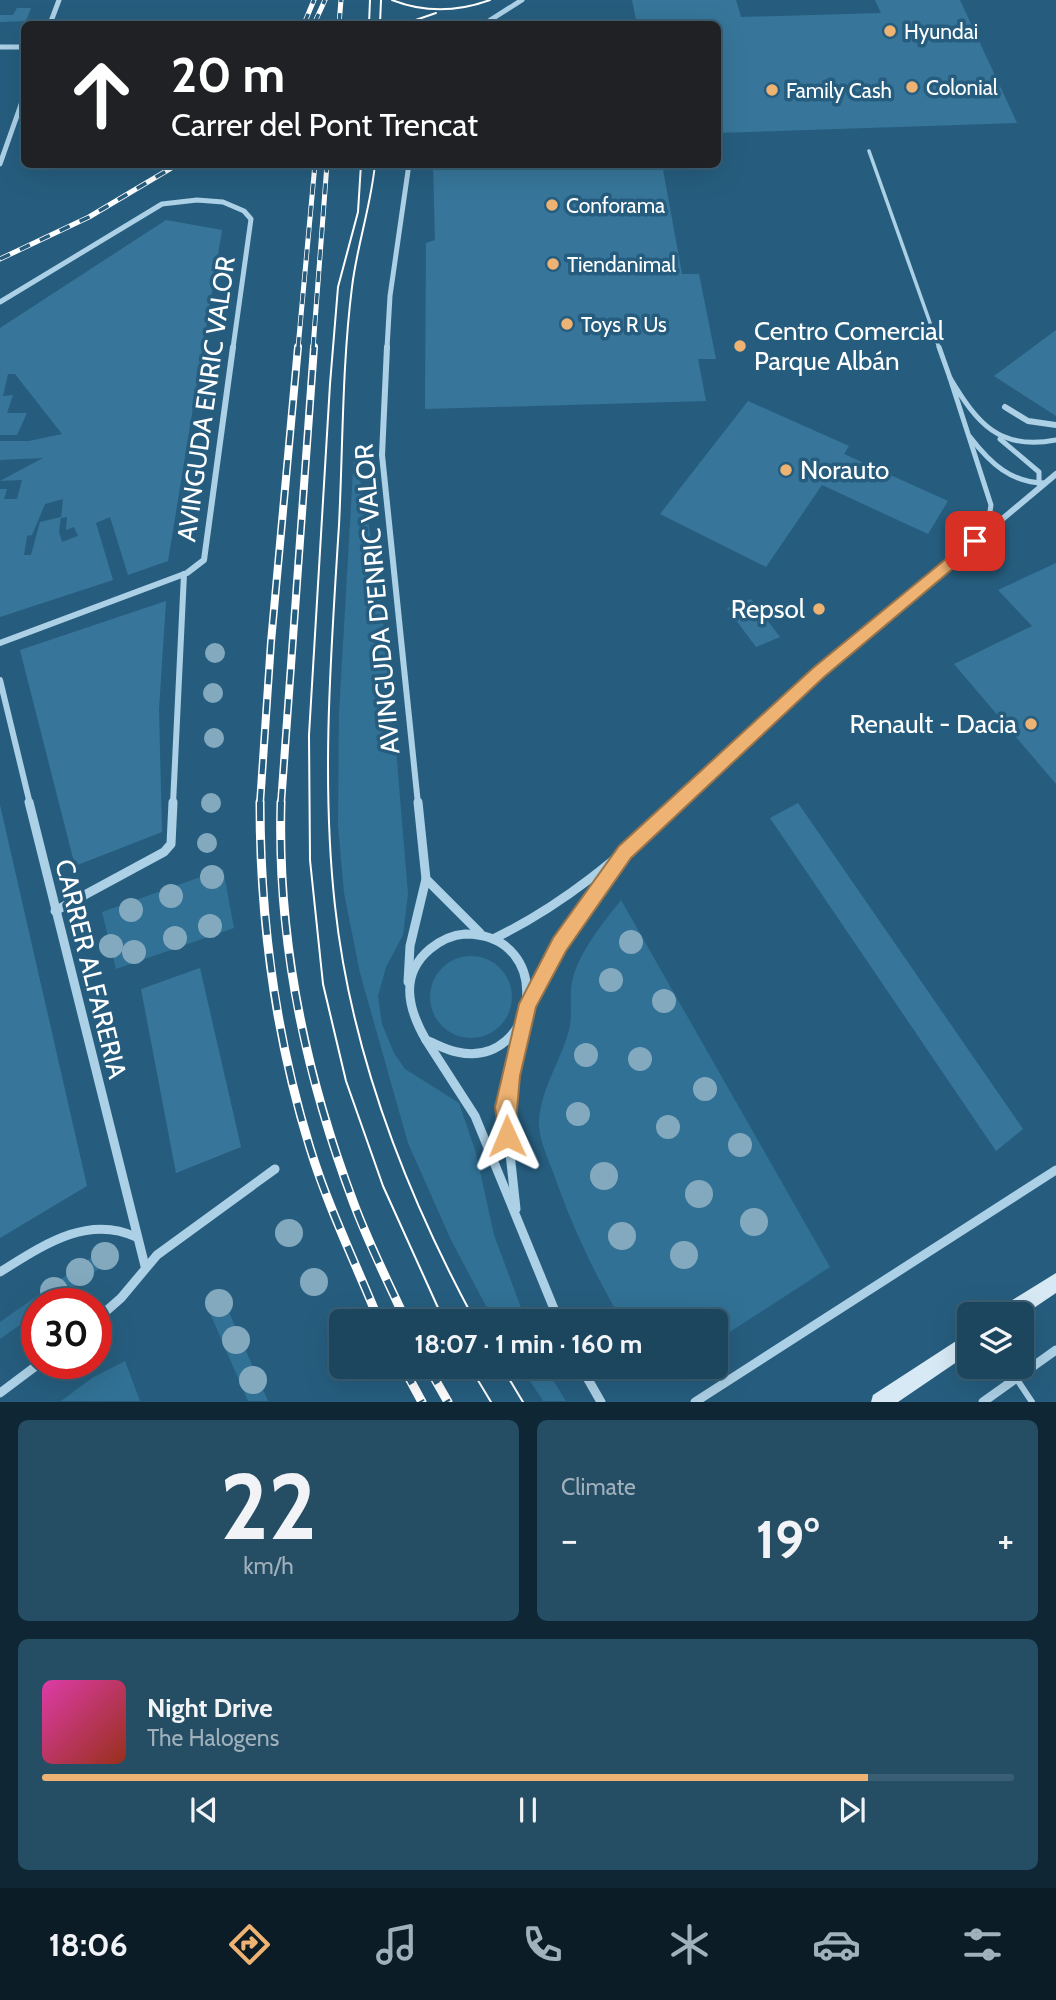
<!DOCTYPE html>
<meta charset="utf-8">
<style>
:root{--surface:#1c465e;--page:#254d64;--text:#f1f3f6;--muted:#a0b1bc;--line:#3a5e73;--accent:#eeb372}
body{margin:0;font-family:Cabin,sans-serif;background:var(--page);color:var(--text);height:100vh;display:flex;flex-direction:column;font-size:26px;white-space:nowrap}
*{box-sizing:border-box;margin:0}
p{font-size:23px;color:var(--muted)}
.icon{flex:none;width:38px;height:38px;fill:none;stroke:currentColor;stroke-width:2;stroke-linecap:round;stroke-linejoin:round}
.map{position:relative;height:1402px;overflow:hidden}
.details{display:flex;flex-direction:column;gap:18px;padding:18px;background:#0f2634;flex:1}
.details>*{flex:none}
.banner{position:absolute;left:21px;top:21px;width:700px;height:147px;border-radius:10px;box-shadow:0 7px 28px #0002,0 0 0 2px var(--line);background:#202124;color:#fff;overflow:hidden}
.buttons{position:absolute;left:957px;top:1302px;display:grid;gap:14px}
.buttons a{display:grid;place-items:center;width:77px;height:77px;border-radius:10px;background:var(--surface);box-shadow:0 7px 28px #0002,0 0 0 2px var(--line);font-size:35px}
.speed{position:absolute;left:21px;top:1288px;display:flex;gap:14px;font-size:35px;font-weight:700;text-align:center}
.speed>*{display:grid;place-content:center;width:91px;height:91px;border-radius:50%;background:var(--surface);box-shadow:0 7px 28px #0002,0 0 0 2px var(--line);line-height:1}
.speed .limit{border:10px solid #d22;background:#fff;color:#111}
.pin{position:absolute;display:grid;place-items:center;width:60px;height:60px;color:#fff;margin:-30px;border-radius:14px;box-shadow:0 4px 10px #0006}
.me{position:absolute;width:77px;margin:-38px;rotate:359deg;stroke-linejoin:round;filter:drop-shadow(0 0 5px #0008)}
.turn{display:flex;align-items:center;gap:24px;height:147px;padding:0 35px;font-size:32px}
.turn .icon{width:91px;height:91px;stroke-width:2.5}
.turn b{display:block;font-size:49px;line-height:60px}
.big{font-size:52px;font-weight:700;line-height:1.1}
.details .card{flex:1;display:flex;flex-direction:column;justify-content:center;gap:10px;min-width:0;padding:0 24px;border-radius:10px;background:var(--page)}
.details .dial{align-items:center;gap:0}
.dial b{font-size:91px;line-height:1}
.song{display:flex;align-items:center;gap:21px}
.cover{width:84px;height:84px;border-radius:10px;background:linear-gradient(135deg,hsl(320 70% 55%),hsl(10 70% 35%))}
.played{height:7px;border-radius:4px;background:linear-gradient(90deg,var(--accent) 85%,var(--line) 85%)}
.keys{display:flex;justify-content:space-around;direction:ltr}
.heat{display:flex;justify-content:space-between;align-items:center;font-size:38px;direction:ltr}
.details .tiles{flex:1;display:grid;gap:18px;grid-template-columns:1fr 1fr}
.card:last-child{grid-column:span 2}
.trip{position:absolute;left:329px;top:1309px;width:399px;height:70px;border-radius:10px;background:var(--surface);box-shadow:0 7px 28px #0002,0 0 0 2px var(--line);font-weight:700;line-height:70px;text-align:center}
.menu{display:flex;height:112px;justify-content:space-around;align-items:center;background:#0b1c26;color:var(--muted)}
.menu .icon{width:49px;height:49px}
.menu .selected{color:var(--accent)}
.menu b{font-size:32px;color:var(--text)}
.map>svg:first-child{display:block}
.green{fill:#317195}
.building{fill:#37769a;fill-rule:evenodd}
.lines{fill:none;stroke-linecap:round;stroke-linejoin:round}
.lane-far2{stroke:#acd0e5;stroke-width:3.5}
.lane-far1{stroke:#acd0e5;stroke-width:5}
.lane{stroke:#acd0e5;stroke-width:6}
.street-far2{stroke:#acd0e5;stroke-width:5}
.street-far1{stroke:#acd0e5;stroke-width:6}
.street{stroke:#acd0e5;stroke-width:9}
.secondary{fill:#d6e9f5;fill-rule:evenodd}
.tram{stroke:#fff;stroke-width:2}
.rail-far2-casing{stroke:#fff;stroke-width:5}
.rail-far1-casing{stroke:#fff;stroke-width:8}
.rail-casing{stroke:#fff;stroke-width:9}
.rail-far2{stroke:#265d7e;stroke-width:3.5;stroke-dasharray:11;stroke-linecap:butt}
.rail-far1{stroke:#265d7e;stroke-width:5;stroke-dasharray:15;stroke-linecap:butt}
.rail{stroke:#265d7e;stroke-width:6;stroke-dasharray:19;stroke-linecap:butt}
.tree{fill:#83a9bf}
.route{fill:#eeb372;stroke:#9b744a;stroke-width:2}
.poi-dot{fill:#eeb372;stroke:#265d7e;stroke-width:2.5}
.labels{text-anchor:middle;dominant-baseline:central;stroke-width:7;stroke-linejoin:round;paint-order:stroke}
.far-poi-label{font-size:21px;fill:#fff;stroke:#265d7e;text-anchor:start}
.poi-label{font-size:26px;fill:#fff;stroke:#265d7e;text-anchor:start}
.street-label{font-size:26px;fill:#fff;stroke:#265d7e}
</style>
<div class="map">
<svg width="1056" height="1402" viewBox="0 0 1056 1402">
<rect width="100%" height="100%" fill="#265d7e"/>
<g class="green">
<path d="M354,453c34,144 41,294 54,441l-5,41 -17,32 -8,29 4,28 12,29 11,16 54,34 17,50 18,82 32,86h-32l-43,-81 -43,-97 -48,-170 -16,-80 -6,-68 1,-111z"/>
<path d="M223,869l11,59 -118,41 -14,-57z"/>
<path d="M621,900l209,367 -114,74v-20h-94c-28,-48 -51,-97 -69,-149 -6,-16 -15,-35 -14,-52 3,-34 22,-59 30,-90 4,-16 0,-32 3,-48 6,-29 31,-59 49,-82z"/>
<circle cx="471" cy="997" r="41"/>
<path d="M115,1245l3,7 -4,6 -64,46h-13v9l-37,26v-17l108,-76z"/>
<path d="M221,1294l47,107h-20l-42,-97z"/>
<path d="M125,1361l15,40h-79l31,-23z"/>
<path d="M521,1367h24l21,34h-23z"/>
</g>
<g class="building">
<path d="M632,0h104l5,17 140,-4 -6,-13h85l57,123 -299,10v-109h-136v-2l54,-2z"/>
<path d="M17,8h14l-5,13 -26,1v-7h13z"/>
<path d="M433,164h229l20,110h17l17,85h-18l8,42 -281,8 1,-166 9,-3z"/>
<path d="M166,220l56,10 -54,331 -40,14 -18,-58 -14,6 17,57 -113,37v-128h7l-3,10h13l5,-19 -22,1 43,-23 -43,2v-19h29l33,-7 -47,-60h-7l-5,22 10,-1 -6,18h20l-10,22h-17v-107zM63,499l-2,19 6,-1 -1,13 8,-3 4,9 -16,6 -3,-10 2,-15 -21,5 -9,33h-7l3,-19 5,-1 13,-31z"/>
<path d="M1056,330v86l-62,-40z"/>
<path d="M748,401l101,45 -5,8 104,47 -20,33 -106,-49 -56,82 -106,-53z"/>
<path d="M1056,563v221l-102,-120 78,-38 -34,-36z"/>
<path d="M751,599l29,38 -24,10 -29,-39z"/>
<path d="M166,601l-7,108 3,123 -87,34 -55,-216z"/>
<path d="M798,803l225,326 -27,22 -226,-333z"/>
<path d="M0,805l87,381 -87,52z"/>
<path d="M200,968l41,179 -65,26 -35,-184z"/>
</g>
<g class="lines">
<path class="lane-far2" d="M869,151l70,197"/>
<g class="lane-far1">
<path d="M939,347l11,31"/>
<path d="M970,437c20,26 41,46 75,46"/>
<path d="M1000,439l39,33v12"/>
<path d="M979,536l9,-12 3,-19 -41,-127c27,45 49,73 106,62"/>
</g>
<path class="lane" d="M1016,1378l16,24"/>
<g class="street-far2">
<path d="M50,24l9,-24"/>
<path d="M484,24l38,-24"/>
<path d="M0,47h24"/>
<path d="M0,164l24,-68"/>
<path d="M0,302l162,-98 35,-4 26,2 21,9 7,8 -18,129"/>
<path d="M387,348l3,-52 19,-132"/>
</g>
<g class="street-far1">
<path d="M387,347l-5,108 36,349"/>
<path d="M1005,407l23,14 28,4"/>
<path d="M0,643l187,-70 17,-13 29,-213"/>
<path d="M0,680l30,124"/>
<path d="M173,804l11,-230"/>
<path d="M677,804l142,-131 237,-199"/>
</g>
<g class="street">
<path d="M29,802l116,464"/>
<path d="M426,879l54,54"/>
<path d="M55,911l109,-59 7,-8 2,-42"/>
<path d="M465,934c93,0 73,136 -8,118 -11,-2 -21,-8 -31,-12 -18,-31 -27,-65 4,-91 11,-9 21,-14 35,-15z"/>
<path d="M493,939c71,-34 128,-83 186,-137"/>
<path d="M408,982l2,-36 16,-67 -8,-77"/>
<path d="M530,1001l21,-43 70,-100"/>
<path d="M426,1040l49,76 84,205"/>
<path d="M516,1209l-11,-102 15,-79"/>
<path d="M0,1272c42,-26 87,-58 136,-35"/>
<path d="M96,1320l25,-22 36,-43 118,-86"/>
<path d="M581,1367l20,35"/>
<path d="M0,1393l40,-30"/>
<path d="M695,1402l361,-232"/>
<path d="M983,1402l73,-52"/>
</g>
<g class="secondary">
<path d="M1056,1273v20l-34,23 -23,-2 2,-7z"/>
<path d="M970,1332v21l-72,49h-27l2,-7z"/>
</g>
<g class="tram">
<path d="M392,0c33,13 65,12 98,0"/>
<path d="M369,24l1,-24"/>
<path d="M380,24l1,-24"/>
<path d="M404,24l32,-11"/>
<path d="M361,164l-3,48 -20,75 -8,97 -21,351 1,125 13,124 23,97 37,105 61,135"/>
<path d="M375,164c-4,42 -18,81 -23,123 -10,79 -9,159 -13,238 -8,126 -18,255 -4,381 16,147 70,286 140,415"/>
<path d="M470,1367l21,35"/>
<path d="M502,1367l21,35"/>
</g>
<g class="rail-far2-casing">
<g id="rail-far2">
<path d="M304,24l10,-24"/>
<path d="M314,24l11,-24"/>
<path d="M339,24l2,-24"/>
<path d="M0,259l89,-42 89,-53"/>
<path d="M298,348l17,-184"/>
<path d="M313,348l14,-184"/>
</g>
</g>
<g class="rail-far1-casing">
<g id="rail-far1">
<path d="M260,804l11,-162 27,-295"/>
<path d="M281,804l33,-457"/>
</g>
</g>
<g class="rail-casing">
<g id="rail">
<path d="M260,802c0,116 16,236 50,346 18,59 46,116 69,173"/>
<path d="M281,802c-4,139 24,272 73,402 15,40 34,78 52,117"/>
<path d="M403,1367l19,35"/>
<path d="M428,1367l20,35"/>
</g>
</g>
<use href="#rail-far2" class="rail-far2"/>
<use href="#rail-far1" class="rail-far1"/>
<use href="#rail" class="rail"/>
</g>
<g class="tree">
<circle cx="215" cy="653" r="10"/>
<circle cx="213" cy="693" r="10"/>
<circle cx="214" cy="738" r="10"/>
<circle cx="211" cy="803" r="10"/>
<circle cx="207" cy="843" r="10"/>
<circle cx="212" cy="877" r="12"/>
<circle cx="171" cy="896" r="12"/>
<circle cx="131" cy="910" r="12"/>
<circle cx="210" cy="926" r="12"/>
<circle cx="175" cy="938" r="12"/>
<circle cx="631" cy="942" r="12"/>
<circle cx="111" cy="946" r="12"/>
<circle cx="134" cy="952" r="12"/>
<circle cx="611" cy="980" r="12"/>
<circle cx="664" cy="1001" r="12"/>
<circle cx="586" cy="1055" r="12"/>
<circle cx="640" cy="1059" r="12"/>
<circle cx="705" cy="1089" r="12"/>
<circle cx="578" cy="1114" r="12"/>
<circle cx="668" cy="1127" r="12"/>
<circle cx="740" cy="1145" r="12"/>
<circle cx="604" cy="1176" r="14"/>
<circle cx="699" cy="1194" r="14"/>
<circle cx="754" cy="1222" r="14"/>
<circle cx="289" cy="1233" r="14"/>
<circle cx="622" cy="1236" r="14"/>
<circle cx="684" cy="1255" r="14"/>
<circle cx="105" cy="1256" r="14"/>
<circle cx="80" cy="1272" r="14"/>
<circle cx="314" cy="1282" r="14"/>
<circle cx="54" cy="1291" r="14"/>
<circle cx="219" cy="1303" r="14"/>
<circle cx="236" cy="1340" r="14"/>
<circle cx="253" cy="1380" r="14"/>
</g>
<path class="route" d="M975,535l8,6 -2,4 -157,132 -193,181 -65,93 -30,56 -16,69 -6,67 -7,3 -7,-3 -5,-36 24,-103 34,-66 66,-92 194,-178z"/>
<g class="poi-dot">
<circle cx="890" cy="31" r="7"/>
<circle cx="912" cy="87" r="7"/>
<circle cx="772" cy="90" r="7"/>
<circle cx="552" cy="205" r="7"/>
<circle cx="553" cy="264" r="7"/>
<circle cx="567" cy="324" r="7"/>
<circle cx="740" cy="346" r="7"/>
<circle cx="786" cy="470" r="7"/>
<circle cx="819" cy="609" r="7"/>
<circle cx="1031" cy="724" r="7"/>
</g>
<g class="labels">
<g class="far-poi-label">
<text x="904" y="31">Hyundai</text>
<text x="926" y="87">Colonial</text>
<text x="786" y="90">Family Cash</text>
<text x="566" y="205">Conforama</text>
<text x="567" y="264">Tiendanimal</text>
<text x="581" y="324">Toys R Us</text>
</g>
<g class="poi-label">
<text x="754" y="331">Centro Comercial<tspan x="754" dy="30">Parque Albán</tspan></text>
<text x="800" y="470">Norauto</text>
<text x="805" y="609" text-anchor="end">Repsol</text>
<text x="1017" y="724" text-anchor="end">Renault - Dacia</text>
</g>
<g class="street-label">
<text transform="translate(206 399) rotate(-82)">AVINGUDA ENRIC VALOR</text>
<text transform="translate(377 599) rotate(-95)">AVINGUDA D'ENRIC VALOR</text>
<text transform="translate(91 969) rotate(76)">CARRER ALFARERIA</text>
</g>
</g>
</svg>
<div class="buttons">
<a><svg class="icon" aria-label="layers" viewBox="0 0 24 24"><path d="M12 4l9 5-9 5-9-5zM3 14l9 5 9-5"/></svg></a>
</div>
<div class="speed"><div class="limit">30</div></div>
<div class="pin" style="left:975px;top:541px;background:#d93025"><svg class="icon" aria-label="arrive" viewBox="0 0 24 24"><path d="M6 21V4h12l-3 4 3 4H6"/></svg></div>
<svg class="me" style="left:507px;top:1136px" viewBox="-20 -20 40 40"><path d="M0-17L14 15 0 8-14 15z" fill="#eeb372" stroke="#fff" stroke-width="4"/></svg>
<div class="trip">18:07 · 1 min · 160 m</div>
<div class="banner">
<div class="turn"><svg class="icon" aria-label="ahead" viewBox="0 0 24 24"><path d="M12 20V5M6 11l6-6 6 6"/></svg><div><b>20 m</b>Carrer del Pont Trencat</div></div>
</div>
</div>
<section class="details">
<div class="tiles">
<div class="card dial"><b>22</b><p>km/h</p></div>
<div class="card"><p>Climate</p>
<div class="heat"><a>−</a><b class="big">19°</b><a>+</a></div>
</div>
<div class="card">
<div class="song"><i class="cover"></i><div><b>Night Drive</b><p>The Halogens</p></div></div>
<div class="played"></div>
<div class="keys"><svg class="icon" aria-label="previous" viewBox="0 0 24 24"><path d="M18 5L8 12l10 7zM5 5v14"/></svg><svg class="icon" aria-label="pause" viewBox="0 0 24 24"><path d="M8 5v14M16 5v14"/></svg><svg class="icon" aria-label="next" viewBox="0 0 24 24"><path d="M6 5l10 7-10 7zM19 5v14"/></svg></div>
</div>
</div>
</section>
<nav class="menu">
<b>18:06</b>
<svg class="icon selected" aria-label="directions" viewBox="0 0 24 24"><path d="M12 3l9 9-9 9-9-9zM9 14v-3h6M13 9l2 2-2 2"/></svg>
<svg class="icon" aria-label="music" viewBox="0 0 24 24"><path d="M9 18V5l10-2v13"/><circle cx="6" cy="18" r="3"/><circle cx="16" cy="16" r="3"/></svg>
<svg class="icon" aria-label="phone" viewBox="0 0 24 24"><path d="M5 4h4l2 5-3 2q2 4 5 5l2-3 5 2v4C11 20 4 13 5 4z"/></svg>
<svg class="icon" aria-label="climate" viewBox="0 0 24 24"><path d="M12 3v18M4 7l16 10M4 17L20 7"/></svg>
<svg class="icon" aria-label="car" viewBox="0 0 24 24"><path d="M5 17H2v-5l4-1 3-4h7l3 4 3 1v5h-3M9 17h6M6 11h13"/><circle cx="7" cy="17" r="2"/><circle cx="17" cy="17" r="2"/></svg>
<svg class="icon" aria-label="filters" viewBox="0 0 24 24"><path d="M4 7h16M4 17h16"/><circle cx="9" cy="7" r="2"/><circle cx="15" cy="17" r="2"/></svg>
</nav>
